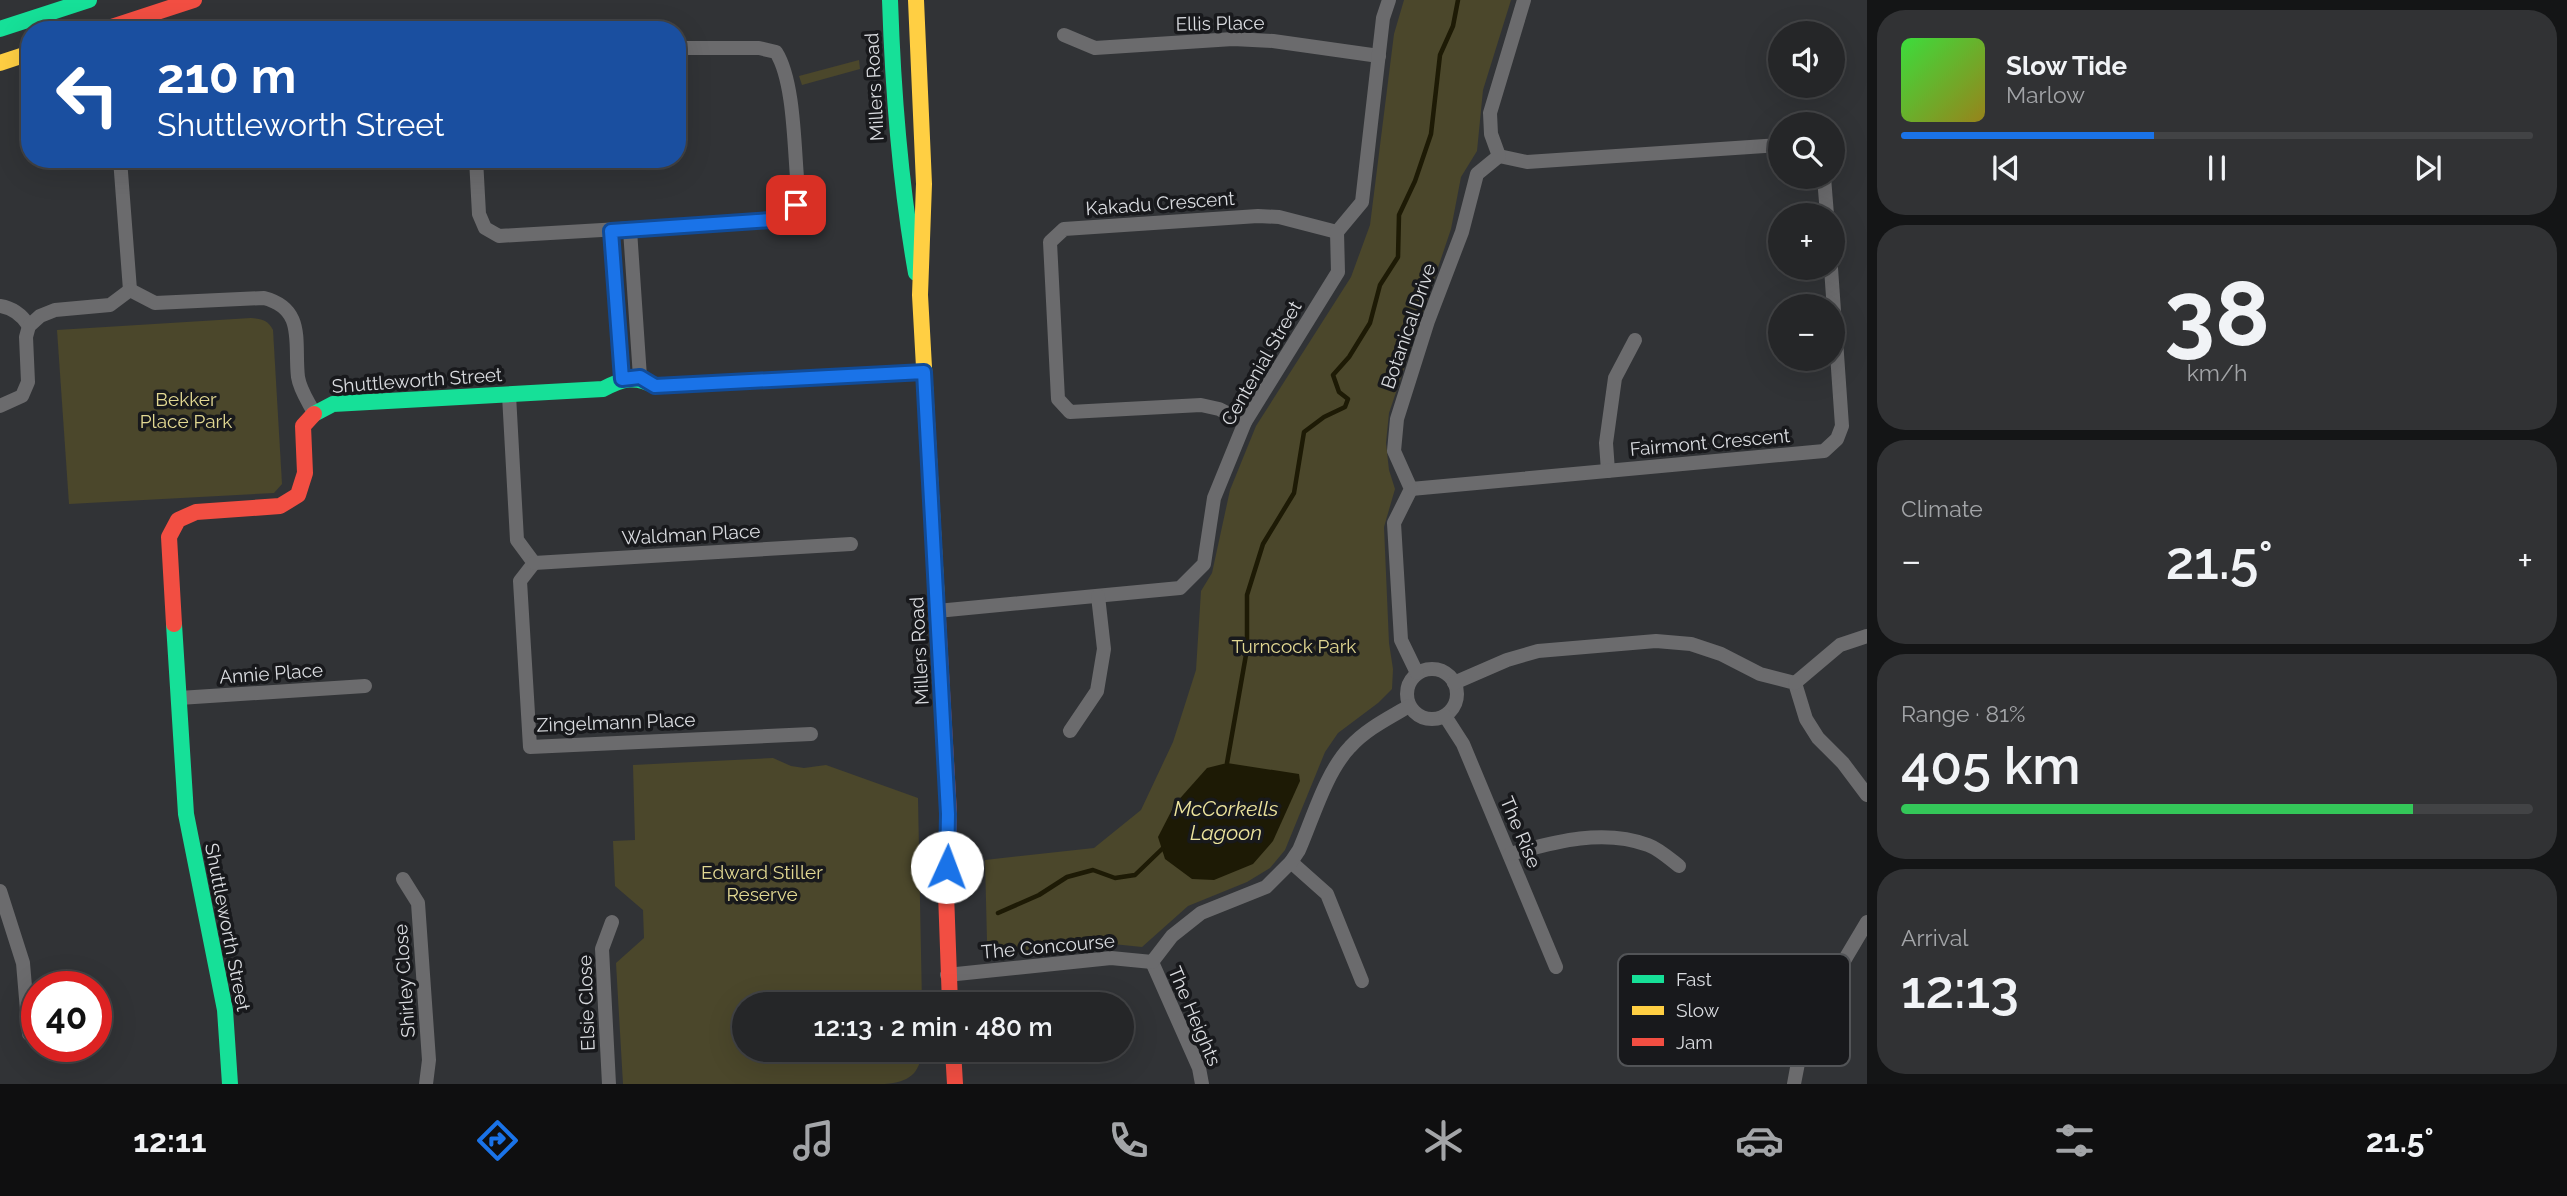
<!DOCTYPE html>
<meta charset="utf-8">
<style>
:root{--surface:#252628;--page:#313234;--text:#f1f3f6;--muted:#a3a5a8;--line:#424345;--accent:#1a73e8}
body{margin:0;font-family:Raleway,sans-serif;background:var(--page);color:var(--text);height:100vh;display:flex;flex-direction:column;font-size:26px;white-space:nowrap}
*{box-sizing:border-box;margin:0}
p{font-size:23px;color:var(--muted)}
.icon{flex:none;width:38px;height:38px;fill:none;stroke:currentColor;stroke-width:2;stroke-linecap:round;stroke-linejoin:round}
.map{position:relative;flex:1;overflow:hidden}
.sheet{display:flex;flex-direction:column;gap:10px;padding:10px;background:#141516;width:700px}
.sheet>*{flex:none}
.guide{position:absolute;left:21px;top:21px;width:665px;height:147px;border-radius:28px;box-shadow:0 7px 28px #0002,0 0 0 2px var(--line);background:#1a4fa0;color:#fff;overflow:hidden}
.fabs{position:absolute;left:1768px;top:21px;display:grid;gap:14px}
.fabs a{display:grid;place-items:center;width:77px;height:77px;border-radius:50%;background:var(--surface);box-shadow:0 7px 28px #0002,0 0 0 2px var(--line);font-size:35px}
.speed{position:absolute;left:21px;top:971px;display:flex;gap:14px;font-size:35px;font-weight:700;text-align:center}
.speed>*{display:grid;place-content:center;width:91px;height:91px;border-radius:50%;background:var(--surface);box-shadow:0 7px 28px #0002,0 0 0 2px var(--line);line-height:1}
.speed .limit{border:10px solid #d22;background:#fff;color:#111}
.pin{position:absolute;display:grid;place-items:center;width:60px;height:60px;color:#fff;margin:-30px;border-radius:14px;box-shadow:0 4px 10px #0006}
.me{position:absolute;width:77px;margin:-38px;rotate:2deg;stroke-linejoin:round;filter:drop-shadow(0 0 5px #0008)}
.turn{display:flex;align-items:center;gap:24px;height:147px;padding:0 21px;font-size:32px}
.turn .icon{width:91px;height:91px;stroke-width:2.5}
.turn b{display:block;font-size:49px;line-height:60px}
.big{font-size:52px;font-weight:600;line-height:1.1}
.sheet .widget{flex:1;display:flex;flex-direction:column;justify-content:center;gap:10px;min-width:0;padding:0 24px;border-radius:28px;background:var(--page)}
.sheet .dial{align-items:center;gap:0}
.dial b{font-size:91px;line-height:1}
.song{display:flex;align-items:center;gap:21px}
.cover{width:84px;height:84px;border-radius:10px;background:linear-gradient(135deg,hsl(120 70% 55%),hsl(50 70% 35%))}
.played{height:7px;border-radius:4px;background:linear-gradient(90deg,var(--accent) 40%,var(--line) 40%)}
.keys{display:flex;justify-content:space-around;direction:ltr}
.heat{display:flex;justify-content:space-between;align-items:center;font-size:38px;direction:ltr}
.charge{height:10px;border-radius:5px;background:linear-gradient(90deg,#34c759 81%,var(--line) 0)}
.trip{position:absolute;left:732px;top:992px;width:402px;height:70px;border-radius:35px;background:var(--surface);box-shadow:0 7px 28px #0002,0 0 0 2px var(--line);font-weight:600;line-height:70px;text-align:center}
.tab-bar{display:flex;height:112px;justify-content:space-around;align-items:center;background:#0f0f10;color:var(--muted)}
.tab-bar .icon{width:49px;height:49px}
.tab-bar .current{color:var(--accent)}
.tab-bar b{font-size:32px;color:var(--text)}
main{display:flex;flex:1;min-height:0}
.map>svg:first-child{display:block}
.green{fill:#4b472b}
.water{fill:#1d1a05}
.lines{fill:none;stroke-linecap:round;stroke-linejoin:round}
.stream{stroke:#1d1a05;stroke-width:4.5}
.street{stroke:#6b6b6d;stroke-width:14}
.fast{stroke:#16e098;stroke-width:16}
.slow{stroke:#ffcf43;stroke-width:16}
.jam{stroke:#f24e42;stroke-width:16}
.route-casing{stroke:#114b97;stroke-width:18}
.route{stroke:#1a73e8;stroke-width:12}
.labels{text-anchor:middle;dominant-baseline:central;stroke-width:7;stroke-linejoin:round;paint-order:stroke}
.street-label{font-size:19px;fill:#dadce0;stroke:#18191c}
.park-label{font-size:19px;fill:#e2d892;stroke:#18191c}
.water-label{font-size:21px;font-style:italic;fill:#ede49d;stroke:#18191c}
.key{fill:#18191c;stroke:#525457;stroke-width:2}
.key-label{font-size:19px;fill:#dadce0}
</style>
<main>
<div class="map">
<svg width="1867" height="1084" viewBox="0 0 1867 1084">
<rect width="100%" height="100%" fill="#313336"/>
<g class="green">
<path d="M1404,0h107l-28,90 -6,61 -16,26 -10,52 -62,184 -3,30 3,27 6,19 -11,38 5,116 4,26 -1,20 -14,14 -40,30 -13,19 -40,98 -15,18 -23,14 -59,24 -46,41 -29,-3 -116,11 -10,-14 -2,-81 109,-12 47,-38 32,-68 23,-72 5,-79 11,-18 18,-83 26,-64 95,-149 19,-52 24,-191z"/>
<path d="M859,60l1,9 -58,16 -3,-9z"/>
<path d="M251,318c10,1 17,2 22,12l9,154 -8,9 -205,11 -12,-174z"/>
<path d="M773,758l18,8 13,2 22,-3 92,33 4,206h-178v46h178c-2,24 -13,32 -37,34h-262l-7,-121 28,-25 -1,-28 -28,-24 -2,-45 22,-1 -2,-75z"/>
</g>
<path class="water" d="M1227,763l72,11 1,7 -27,60 -20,23 -39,16 -22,-1 -27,-20 -7,-22 17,-33 32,-36z"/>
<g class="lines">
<g class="stream">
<path d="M1227,763l20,-114v-54l16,-51 31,-51 10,-61 20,-15 21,-10 3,-8 -9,-7 -6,-17 16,-18 21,-34 10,-38 18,-28 1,-42 16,-34 16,-47 9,-79 13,-29 5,-26"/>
<path d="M998,913l41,-18 28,-18 26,-7 22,8 20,-3 27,-26"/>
</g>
<g class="street">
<path d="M1064,35l31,13 138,-9 40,2 106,15"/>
<path d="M1499,156l28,6 253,-17"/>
<path d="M120,159l10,131"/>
<path d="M476,159l3,55 6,14 14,8 272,-16c19,-6 25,-12 27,-31 -4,-37 -3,-107 -22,-137l-17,-4h-82"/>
<path d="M1824,177l3,38"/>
<path d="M630,230l10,147"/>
<path d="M611,231l11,148"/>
<path d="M0,306c13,2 22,9 29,20"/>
<path d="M509,395l8,145 17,23 -14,18 10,166 281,-13"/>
<path d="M0,406l22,-10 6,-14 -2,-45 3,-11 11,-10 15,-6 55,-5 20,-15 25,13 109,-5c42,11 30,45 34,79 2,13 10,24 16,36"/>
<path d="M1245,422l-26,-13 -18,-4 -131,7 -12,-13 -8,-157 14,-13 194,-13 21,1 58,15"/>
<path d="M1608,471l-2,-28 9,-65 20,-38"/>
<path d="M1411,489l413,-38 13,-12 5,-13 -11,-158"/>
<path d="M534,563l317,-19"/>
<path d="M937,611l243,-23 24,-24 10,-66 31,-76 93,-150 -1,-40 25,-30 21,-184 6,-18"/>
<circle cx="1432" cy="694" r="25"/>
<path d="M1417,673l-16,-33 -7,-117 17,-34 -17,-38 3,-32 31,-98 34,-89 15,-58 22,-18 -8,-22 -1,-21 34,-113"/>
<path d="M1454,683l53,-23 31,-9 118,-10 35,3 30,10 39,20 35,9 11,36 12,19 25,25 24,32"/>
<path d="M1795,683l45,-38 27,-9"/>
<path d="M179,698l186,-12"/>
<path d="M1445,716l18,28 93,223"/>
<path d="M1070,731l27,-40 7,-42 -6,-53"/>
<path d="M1510,854c44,-12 93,-26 138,-9 11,4 22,14 31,21"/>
<path d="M1291,862l36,32 35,87"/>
<path d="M403,879l15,24 11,157 -3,24"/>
<path d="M0,891l23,72 6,71"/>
<path d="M1152,962l47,106 3,16"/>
<path d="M947,975l164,-17 41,4 20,-26 29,-23 65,-26 25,-25 8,-12c14,-32 27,-78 51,-103 16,-18 39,-29 59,-41"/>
<path d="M609,1084l-7,-135 10,-27"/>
<path d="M1794,1084c9,-61 42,-109 73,-162"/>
</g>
<g class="fast">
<path d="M890,0c3,92 10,183 26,273"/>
<path d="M0,29l89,-29"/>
<path d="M314,414l19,-10 270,-15c19,-10 32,-14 52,-3l269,-14"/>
<path d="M174,624l12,190 39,196 5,74"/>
</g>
<g class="slow">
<path d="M916,0l8,184 -4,111 17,307"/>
<path d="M0,63l30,-10"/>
</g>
<g class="jam">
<path d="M102,30l92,-30"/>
<path d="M937,602l12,212 -3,79 4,111"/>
<path d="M174,624l-5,-87 9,-17 18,-8 84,-6 18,-11 7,-22 -2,-47 11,-12"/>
<path d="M953,1050l2,34"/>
</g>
</g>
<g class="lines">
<g class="route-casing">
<path id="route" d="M796,205l-11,10 -14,5 -160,11 11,148 18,-2 15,9 269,-14 24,442 -1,53"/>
</g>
<use href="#route" class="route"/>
</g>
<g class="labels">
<g class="street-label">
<text transform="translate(1220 23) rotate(-1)">Ellis Place</text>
<text transform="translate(874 87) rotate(-93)">Millers Road</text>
<text transform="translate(1160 203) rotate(-4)">Kakadu Crescent</text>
<text transform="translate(1408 326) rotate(-71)">Botanical Drive</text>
<text transform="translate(1261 363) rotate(-60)">Centenial Street</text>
<text transform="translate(417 380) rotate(-4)">Shuttleworth Street</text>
<text transform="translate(1710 442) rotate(-5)">Fairmont Crescent</text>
<text transform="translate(691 534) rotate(-3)">Waldman Place</text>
<text transform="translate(919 651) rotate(-93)">Millers Road</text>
<text transform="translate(271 673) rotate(-4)">Annie Place</text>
<text transform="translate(616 722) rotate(-2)">Zingelmann Place</text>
<text transform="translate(1521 832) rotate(67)">The Rise</text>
<text transform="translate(228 927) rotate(79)">Shuttleworth Street</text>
<text transform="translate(1048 946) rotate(-5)">The Concourse</text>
<text transform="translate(404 981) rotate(-94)">Shirley Close</text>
<text transform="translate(586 1003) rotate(-92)">Elsie Close</text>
<text transform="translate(1195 1016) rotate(67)">The Heights</text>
</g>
<g class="park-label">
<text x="186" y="399">Bekker<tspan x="186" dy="22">Place Park</tspan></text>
<text x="1294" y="646">Turncock Park</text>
<text x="762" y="872">Edward Stiller<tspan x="762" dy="22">Reserve</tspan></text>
</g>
<g class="water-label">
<text x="1226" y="808">McCorkells<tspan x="1226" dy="24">Lagoon</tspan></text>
</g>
</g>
<rect x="1618" y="954" width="232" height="112" rx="10" class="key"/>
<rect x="1632" y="975" width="32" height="8" fill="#16e098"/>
<rect x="1632" y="1006" width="32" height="9" fill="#ffcf43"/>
<rect x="1632" y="1038" width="32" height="8" fill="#f24e42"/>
<g class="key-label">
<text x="1676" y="986">Fast</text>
<text x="1676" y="1017">Slow</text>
<text x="1676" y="1049">Jam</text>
</g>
</svg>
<div class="fabs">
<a><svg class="icon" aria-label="sound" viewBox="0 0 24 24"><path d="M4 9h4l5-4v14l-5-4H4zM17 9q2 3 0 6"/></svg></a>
<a><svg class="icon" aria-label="search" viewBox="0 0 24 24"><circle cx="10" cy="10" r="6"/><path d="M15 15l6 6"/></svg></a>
<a>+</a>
<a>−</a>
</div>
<div class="speed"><div class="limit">40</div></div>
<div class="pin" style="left:796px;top:205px;background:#d93025"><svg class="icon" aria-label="arrive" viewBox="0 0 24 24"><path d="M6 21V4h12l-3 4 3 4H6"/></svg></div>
<svg class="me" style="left:947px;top:867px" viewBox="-20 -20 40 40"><circle r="19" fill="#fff"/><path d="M0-13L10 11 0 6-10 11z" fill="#1a73e8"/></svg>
<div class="trip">12:13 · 2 min · 480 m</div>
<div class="guide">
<div class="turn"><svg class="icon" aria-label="left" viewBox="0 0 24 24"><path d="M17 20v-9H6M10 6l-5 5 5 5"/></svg><div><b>210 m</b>Shuttleworth Street</div></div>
</div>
</div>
<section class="sheet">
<div class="widget">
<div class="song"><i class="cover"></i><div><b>Slow Tide</b><p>Marlow</p></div></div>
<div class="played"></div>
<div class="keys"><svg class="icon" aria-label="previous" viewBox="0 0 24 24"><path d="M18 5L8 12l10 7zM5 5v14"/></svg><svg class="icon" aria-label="pause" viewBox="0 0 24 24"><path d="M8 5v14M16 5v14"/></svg><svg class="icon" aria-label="next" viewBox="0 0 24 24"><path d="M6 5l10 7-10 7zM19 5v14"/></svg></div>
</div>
<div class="widget dial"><b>38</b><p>km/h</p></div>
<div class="widget"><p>Climate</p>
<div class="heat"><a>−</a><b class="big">21.5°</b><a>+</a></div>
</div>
<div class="widget"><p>Range · 81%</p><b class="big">405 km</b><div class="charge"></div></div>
<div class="widget"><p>Arrival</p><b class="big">12:13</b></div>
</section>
</main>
<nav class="tab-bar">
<b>12:11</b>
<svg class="icon current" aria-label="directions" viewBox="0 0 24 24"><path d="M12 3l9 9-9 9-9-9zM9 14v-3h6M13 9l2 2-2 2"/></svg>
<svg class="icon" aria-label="music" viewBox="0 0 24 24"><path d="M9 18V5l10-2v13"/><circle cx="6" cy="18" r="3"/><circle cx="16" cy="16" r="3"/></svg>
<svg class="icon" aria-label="phone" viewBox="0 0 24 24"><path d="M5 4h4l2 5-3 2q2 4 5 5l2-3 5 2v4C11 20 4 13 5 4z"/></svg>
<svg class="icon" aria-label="climate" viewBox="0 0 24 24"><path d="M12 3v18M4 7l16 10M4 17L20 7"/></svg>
<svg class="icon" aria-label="car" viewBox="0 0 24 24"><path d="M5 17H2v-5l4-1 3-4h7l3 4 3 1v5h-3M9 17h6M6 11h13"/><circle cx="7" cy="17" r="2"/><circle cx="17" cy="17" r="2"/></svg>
<svg class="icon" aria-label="filters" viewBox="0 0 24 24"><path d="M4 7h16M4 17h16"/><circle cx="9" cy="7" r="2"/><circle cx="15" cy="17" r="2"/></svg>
<b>21.5°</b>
</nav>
